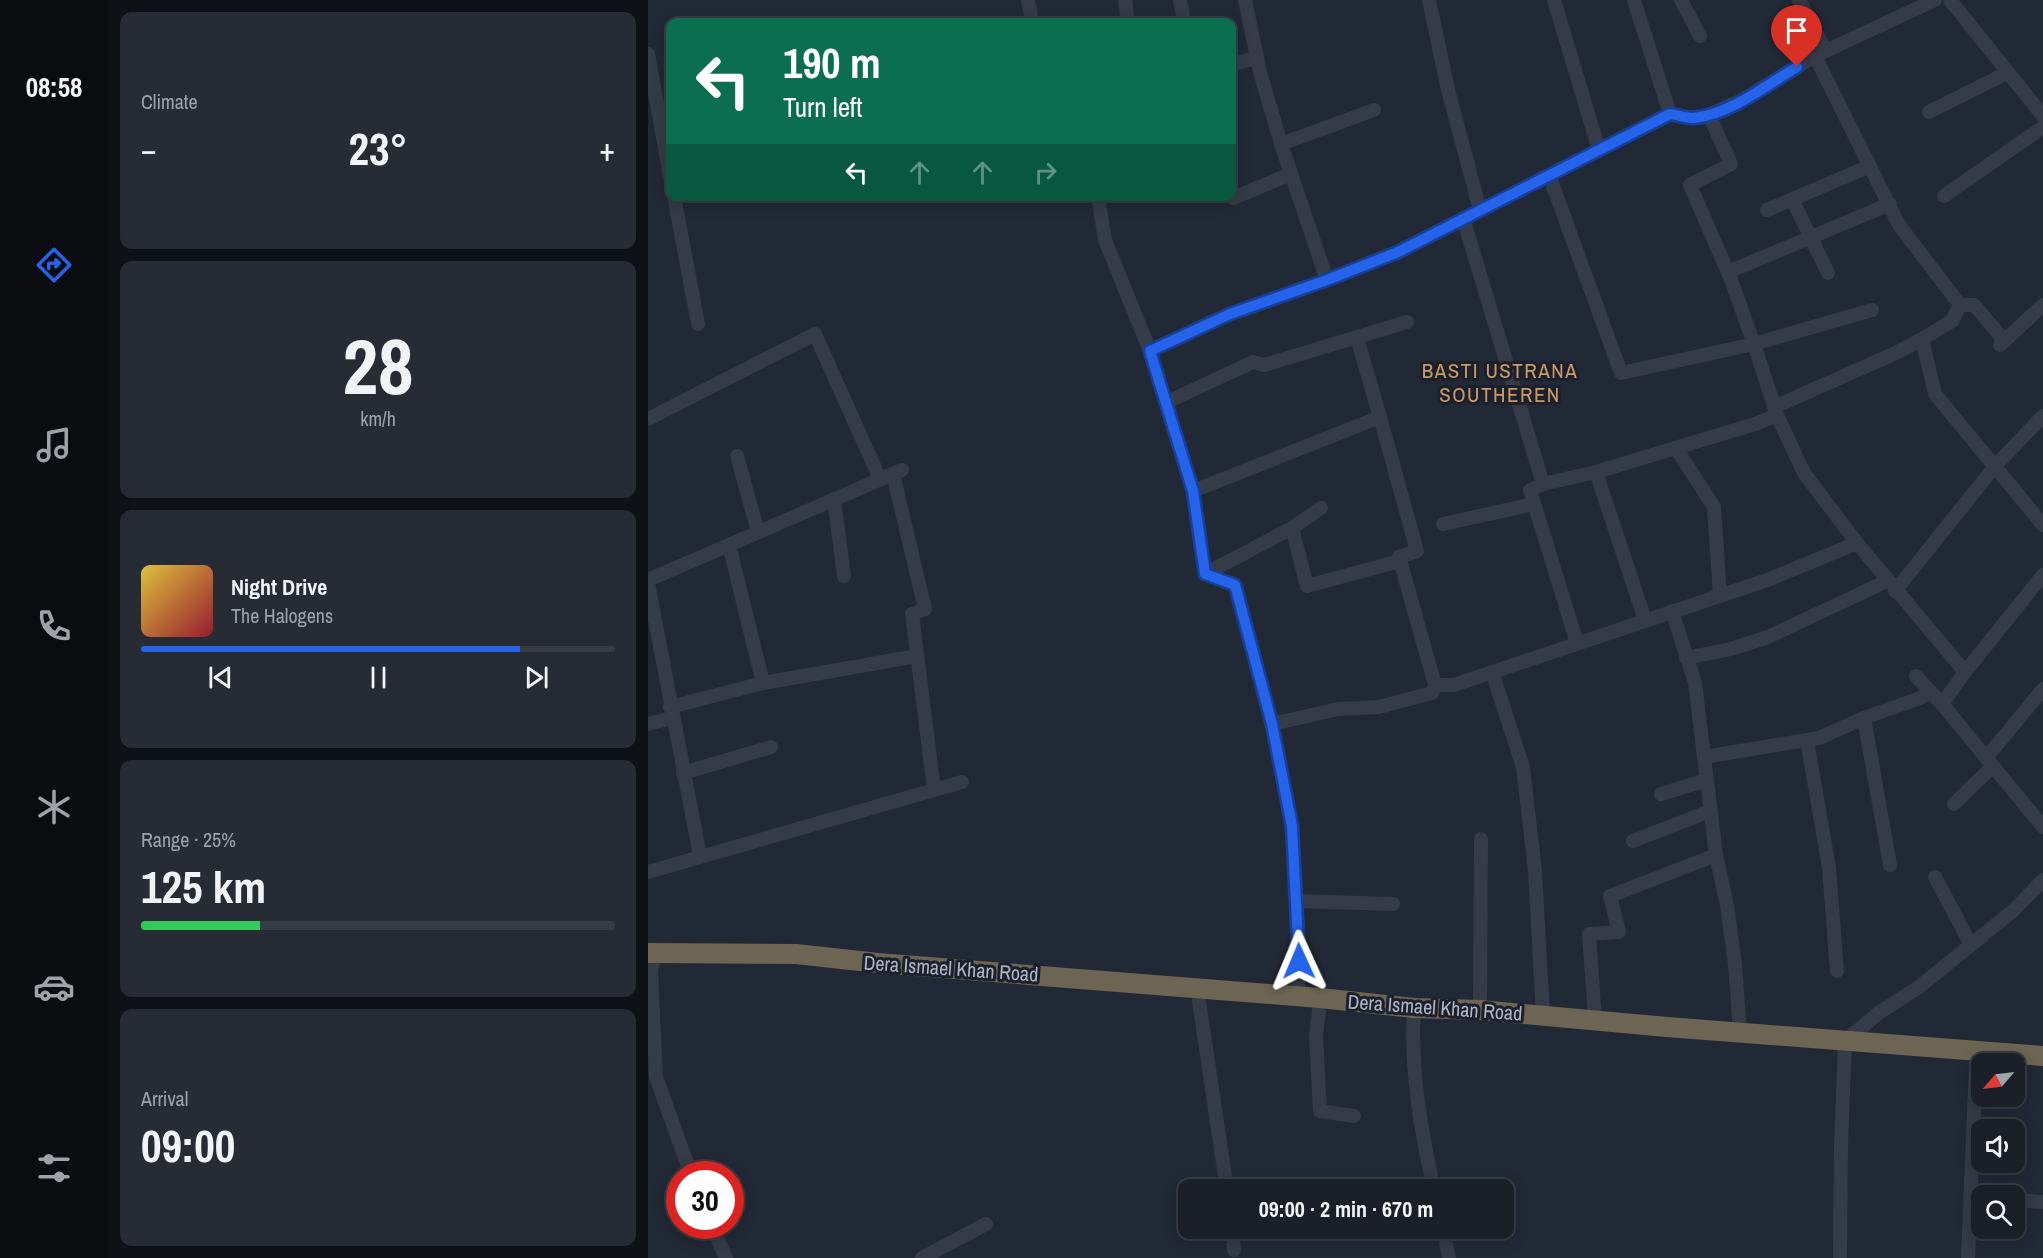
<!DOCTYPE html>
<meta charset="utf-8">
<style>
:root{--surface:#1a1f28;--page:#272c34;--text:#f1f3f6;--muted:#9fa2a8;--line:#383d45;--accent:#2563eb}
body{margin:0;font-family:"Archivo Narrow",sans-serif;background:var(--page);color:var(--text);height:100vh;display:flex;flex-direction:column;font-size:22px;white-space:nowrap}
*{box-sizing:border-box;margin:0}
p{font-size:20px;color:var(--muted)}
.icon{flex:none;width:33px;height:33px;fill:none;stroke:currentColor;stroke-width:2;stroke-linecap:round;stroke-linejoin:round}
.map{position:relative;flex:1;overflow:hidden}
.side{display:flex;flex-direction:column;gap:12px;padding:12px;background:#0e1116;width:540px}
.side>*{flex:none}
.top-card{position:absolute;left:18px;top:18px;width:570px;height:183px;border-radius:12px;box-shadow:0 3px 15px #0003,0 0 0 2px var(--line);background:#0b6e4f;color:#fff;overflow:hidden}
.needle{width:39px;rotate:242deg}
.buttons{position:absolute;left:1323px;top:1053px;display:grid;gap:12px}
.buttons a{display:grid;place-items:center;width:54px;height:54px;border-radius:12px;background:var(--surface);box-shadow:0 3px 15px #0003,0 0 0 2px var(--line);font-size:30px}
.speed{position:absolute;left:18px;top:1161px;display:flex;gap:12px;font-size:30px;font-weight:700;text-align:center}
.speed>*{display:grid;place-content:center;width:78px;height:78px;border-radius:50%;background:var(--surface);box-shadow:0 3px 15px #0003,0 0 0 2px var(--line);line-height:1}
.speed .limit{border:9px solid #d22;background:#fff;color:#111}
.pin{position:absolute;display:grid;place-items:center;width:51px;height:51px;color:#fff;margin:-62px -26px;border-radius:50% 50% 50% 0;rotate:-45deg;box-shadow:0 0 6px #0007}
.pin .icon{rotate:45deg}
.me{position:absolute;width:66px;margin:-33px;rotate:359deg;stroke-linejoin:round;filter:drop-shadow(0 0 4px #0008)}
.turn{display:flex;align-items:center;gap:21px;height:126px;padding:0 18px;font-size:27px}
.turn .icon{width:78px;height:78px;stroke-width:2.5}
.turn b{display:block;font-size:42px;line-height:51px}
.lanes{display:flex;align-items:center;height:57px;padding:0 18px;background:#0003;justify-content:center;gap:30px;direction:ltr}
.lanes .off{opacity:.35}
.big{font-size:45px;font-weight:700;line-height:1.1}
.side .tile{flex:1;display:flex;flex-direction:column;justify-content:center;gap:9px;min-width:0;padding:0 21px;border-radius:12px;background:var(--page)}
.side .dial{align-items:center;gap:0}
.dial b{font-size:78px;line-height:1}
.song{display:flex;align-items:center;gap:18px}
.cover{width:72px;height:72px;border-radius:9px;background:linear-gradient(135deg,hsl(50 70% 55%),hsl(350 70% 35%))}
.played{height:6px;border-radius:3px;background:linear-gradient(90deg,var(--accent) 80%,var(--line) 80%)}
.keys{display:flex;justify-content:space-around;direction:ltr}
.heat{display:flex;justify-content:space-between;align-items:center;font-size:33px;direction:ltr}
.charge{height:9px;border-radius:4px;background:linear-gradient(90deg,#34c759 25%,var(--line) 0)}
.trip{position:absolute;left:530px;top:1179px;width:336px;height:60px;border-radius:12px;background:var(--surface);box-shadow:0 3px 15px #0003,0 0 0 2px var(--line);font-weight:700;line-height:60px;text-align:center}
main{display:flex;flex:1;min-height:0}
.tab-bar{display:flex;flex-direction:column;width:108px;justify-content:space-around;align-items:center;background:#0a0c10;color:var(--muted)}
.tab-bar .icon{width:42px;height:42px}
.tab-bar .active{color:var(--accent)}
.tab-bar b{font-size:27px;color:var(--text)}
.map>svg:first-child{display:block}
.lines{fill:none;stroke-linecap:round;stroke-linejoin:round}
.minor{stroke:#353b47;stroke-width:14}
.highway{stroke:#6d6553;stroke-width:20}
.route-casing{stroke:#184099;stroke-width:15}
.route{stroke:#2563eb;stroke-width:10}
.labels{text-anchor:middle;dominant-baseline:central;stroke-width:6;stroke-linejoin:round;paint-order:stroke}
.street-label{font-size:20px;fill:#b0b5c4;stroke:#1b202c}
.neighbourhood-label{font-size:21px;letter-spacing:1.5px;fill:#cc9b63;stroke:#1b202c}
</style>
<main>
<nav class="tab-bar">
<b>08:58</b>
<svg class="icon active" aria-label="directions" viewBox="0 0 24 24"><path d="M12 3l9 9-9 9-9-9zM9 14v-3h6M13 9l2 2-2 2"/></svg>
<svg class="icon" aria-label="music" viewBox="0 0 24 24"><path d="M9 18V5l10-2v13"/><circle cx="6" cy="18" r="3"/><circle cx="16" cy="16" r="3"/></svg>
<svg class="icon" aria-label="phone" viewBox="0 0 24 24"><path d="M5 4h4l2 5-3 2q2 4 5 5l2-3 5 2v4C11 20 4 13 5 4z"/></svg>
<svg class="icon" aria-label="climate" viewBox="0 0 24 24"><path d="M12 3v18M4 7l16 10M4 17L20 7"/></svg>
<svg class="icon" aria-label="car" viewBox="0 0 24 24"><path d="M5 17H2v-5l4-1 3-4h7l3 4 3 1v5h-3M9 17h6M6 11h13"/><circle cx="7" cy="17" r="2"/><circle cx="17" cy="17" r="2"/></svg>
<svg class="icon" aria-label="filters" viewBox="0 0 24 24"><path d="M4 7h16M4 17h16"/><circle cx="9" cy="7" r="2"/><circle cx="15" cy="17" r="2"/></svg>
</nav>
<section class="side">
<div class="tile"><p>Climate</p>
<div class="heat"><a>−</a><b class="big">23°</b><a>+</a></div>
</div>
<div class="tile dial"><b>28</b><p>km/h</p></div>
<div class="tile">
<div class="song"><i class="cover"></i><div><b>Night Drive</b><p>The Halogens</p></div></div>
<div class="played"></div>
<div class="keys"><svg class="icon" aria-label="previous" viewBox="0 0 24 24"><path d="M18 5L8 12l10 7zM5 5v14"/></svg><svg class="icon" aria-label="pause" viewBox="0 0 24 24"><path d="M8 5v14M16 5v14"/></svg><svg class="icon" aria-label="next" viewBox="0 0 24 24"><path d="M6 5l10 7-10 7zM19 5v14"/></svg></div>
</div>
<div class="tile"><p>Range · 25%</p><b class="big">125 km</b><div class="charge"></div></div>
<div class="tile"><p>Arrival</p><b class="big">09:00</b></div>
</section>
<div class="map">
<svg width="1395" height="1258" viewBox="0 0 1395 1258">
<rect width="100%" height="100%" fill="#222936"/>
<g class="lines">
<g class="minor">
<path d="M380,0l4,22"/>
<path d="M477,0l3,22"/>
<path d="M532,0l4,22"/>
<path d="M597,0l15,72 21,72 46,136"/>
<path d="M781,0l19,90 32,120"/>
<path d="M906,0l45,150"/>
<path d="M986,0l36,114"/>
<path d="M1033,0l19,36"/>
<path d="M1151,0l27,51"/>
<path d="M1302,0l93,116"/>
<path d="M0,54l22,122"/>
<path d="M584,64l25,-6"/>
<path d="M1281,112l78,-39"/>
<path d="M1061,115l22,49 -41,21 40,92 24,67 23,71 27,58 53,70 108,129 78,-97"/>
<path d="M633,144l93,-34"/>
<path d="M901,175l72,198 133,-29 118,-34"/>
<path d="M584,193l1,5 58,-24"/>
<path d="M26,196l24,128"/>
<path d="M450,196l7,44 45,111 80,-37 97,-34 71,-28 272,-138 21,4 18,-3 31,-14 75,-45 120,-56"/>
<path d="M1296,196l99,-69"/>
<path d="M1144,199l36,74"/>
<path d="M1119,210l103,-44"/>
<path d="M815,218l80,266"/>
<path d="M1080,272l162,-68"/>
<path d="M1312,305h14l31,36"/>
<path d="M1274,339l13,55 108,131"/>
<path d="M1352,345l43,-40"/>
<path d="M502,351l43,140 12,83 30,11 37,139 66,-15 41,-2 53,-14 3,-8h19l316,-106 87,-36"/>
<path d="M519,402l86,-40 11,3 143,-43"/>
<path d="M1126,407l124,-55 24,-13 30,-18 8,-16 -61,-80 -84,-169"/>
<path d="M732,417l37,134 -18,6 36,128"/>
<path d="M0,419l167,-85 65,145"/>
<path d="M1028,448l38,59 6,88"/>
<path d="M89,456l21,76"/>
<path d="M948,472l49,148"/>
<path d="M245,474l32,135 -13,5 22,176"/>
<path d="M545,491l187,-74 -23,-79"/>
<path d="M186,499l10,77"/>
<path d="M795,524l91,-20"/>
<path d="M644,528l15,58 93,-25"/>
<path d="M81,545l34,138"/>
<path d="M557,574l87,-46 29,-20"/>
<path d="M0,580l254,-110"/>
<path d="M0,583l52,273"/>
<path d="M1247,591l100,-125 48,-50"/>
<path d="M1024,611l23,72 21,172 11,50 8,60 5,67"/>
<path d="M929,643l-47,-153 13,-6 53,-12 159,-48 22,-9"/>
<path d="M1038,658l45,-9 37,-12 119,-56"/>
<path d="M844,672l31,95 12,104 8,144"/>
<path d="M1268,676l26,28 101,123"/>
<path d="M1294,704l23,-32"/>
<path d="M22,707l93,-24 154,-27"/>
<path d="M1216,718l26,147"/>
<path d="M0,724l24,-6"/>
<path d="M624,724l20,102 7,117 -1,53"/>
<path d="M1159,740l22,128 8,103"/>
<path d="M1056,757l115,-19 45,-20 56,-20 11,-6"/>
<path d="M1338,758l57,-69"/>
<path d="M35,773l88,-26"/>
<path d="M1013,794l46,-14"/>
<path d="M1306,804l38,-37"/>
<path d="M985,841l77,-30"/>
<path d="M0,872l314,-90"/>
<path d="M1287,877l36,68"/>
<path d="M649,901l96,3"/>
<path d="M6,958l-3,14 5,105 35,97"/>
<path d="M551,1001l28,189"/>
<path d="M766,1008c-4,62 7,122 20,182"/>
<path d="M832,1010l1,-171"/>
<path d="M671,1011l-3,24 4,76 34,5"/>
<path d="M947,1020l-6,-86 30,-2 -9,-36 106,-41"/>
<path d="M1366,1200l29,2"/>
<path d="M64,1226l14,32"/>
<path d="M584,1228l2,22"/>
<path d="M795,1228l6,30"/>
<path d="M274,1258l64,-34"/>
<path d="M1192,1258l1,-114 4,-103 35,-29 39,-25 95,-77 29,-30"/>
<path d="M1320,1258l8,-193"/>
</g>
<path class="highway" d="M0,953l148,1 82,9 442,35 94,10 66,2 187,17 376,29"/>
</g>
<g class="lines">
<g class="route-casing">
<path id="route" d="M651,961l-7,-135 -20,-102 -37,-139 -30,-11 -12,-83 -43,-140 80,-37 97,-34 71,-28 272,-138c8,1 16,4 24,4 37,-4 71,-32 103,-51"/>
</g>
<use href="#route" class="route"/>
</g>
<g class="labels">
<g class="street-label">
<text transform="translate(303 968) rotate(4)">Dera Ismael Khan Road</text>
<text transform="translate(787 1007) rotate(4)">Dera Ismael Khan Road</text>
</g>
<g class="neighbourhood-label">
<text x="852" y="370">BASTI USTRANA<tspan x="852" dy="24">SOUTHEREN</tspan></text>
</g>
</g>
</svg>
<div class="buttons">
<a><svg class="needle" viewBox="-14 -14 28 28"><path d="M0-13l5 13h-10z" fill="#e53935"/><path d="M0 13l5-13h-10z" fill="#9fa2a8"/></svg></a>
<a><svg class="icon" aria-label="sound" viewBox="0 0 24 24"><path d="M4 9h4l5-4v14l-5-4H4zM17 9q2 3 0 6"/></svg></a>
<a><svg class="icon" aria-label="search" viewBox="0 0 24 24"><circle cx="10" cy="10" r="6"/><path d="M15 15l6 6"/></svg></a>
</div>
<div class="speed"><div class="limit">30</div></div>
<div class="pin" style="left:1149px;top:67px;background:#d93025"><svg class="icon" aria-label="arrive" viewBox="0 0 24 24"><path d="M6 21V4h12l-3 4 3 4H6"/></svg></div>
<svg class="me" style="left:651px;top:961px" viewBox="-20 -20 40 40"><path d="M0-17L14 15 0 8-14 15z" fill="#2563eb" stroke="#fff" stroke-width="4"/></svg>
<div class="trip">09:00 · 2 min · 670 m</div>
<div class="top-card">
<div class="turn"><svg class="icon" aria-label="left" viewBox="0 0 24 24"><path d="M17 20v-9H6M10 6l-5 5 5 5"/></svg><div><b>190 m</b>Turn left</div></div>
<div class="lanes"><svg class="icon" aria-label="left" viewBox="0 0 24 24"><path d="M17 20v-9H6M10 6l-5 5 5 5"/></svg><svg class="icon off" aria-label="ahead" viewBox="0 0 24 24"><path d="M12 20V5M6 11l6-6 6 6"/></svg><svg class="icon off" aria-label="ahead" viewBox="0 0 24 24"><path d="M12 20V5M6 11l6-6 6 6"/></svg><svg class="icon off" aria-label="right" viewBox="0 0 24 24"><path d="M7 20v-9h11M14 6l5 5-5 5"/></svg></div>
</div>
</div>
</main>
